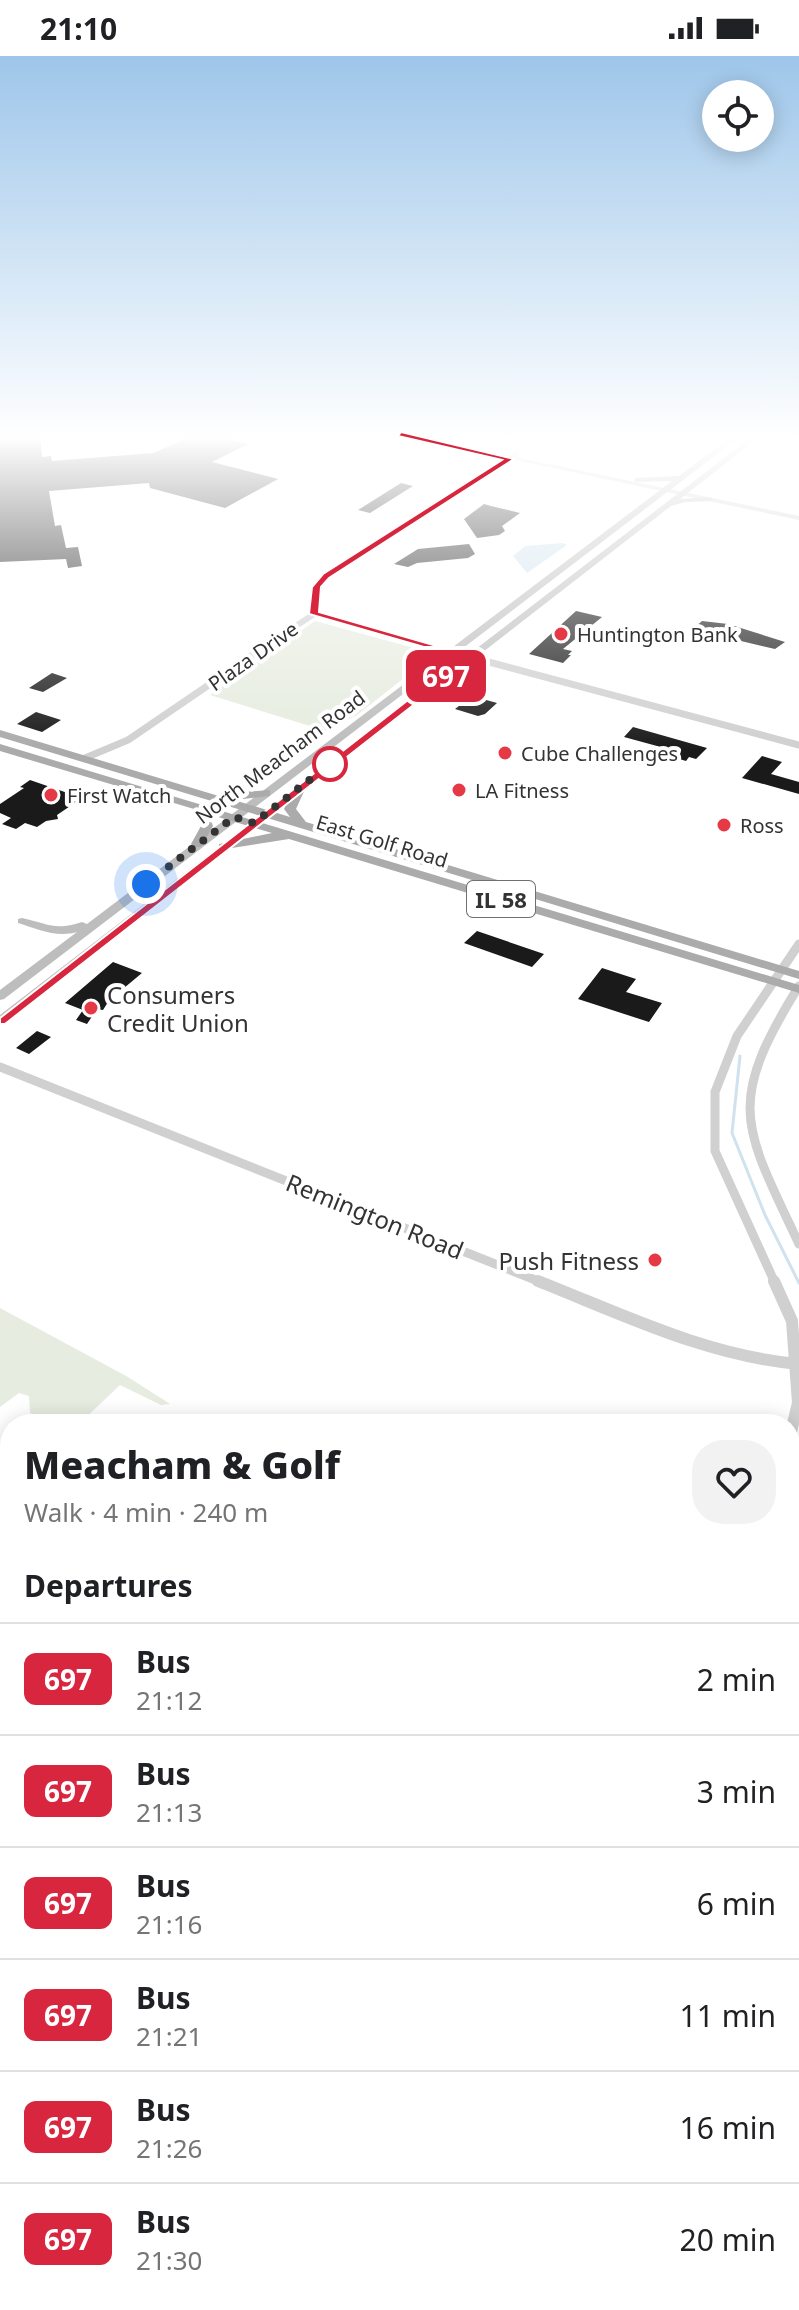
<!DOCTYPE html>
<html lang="en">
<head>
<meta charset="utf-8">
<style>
	body { margin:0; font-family:"Noto Sans",sans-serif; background:#f2f2f2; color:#202124; height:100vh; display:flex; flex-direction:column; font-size:30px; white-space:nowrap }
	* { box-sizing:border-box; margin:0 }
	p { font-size:26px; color:#757577 }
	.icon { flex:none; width:44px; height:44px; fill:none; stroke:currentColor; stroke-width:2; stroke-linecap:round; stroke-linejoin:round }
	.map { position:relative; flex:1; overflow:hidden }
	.side { position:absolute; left:0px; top:1358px; width:800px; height:896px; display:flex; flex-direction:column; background:#fff; border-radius:32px 32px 0 0; box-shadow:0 4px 20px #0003 }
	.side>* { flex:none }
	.badge { padding:0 16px; border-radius:12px; font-size:28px; line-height:52px }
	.fabs { position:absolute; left:702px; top:24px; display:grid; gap:16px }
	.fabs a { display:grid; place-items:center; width:72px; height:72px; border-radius:50%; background:#fff; box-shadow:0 4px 20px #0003; font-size:40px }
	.you { position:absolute; width:40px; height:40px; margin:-20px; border:6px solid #fff; border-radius:50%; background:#1a73e8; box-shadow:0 0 0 12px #1a73e833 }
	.map>.badge { position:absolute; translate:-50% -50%; box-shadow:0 0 0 4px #fff }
	h2 { padding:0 24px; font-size:30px; line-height:72px }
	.round { display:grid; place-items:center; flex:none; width:84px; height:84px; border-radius:32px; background:#f2f2f2 }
	.head { display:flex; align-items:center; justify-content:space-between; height:136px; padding:0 24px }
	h1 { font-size:38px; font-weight:800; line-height:60px }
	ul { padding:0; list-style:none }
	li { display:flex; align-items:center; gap:24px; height:112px; padding:0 24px; border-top:2px solid #e0e0e0 }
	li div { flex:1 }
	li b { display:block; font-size:30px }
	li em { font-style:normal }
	li .badge { min-width:88px; font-weight:700; text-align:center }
	.status { display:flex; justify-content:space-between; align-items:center; height:56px; padding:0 40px; background:#fff; direction:ltr }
	.status svg { height:22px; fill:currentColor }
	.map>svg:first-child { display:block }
</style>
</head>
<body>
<div class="status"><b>21:10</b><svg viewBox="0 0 49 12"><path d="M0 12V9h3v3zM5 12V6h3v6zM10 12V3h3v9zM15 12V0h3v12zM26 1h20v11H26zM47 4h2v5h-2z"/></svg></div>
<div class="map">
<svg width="799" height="2254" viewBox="0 0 799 2254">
	<rect width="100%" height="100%" fill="#fff"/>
	<!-- green -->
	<path fill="#e6ecdf" d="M315,565L432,597L427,604L357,659L326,675L210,639Z
		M0,1252L128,1321L170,1348L161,1349L120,1329L79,1368H49L30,1357L29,1340L19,1337L0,1351Z
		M790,1926L799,1938V2254H0V2139L10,2146V2244H790Z"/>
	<!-- water -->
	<path fill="#cfe2ee" d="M563,487L567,489L527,517L513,500L525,490Z
		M790,1946L799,1956V2254H383L382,2244H790Z"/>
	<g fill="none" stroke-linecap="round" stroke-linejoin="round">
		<!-- stream-far2 -->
		<path stroke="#cfe2ee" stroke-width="3" d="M740,1000L732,1077L765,1159L799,1227"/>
		<!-- stream-far1 -->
		<path stroke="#cfe2ee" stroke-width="4" d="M790,1477L799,1426"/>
		<!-- stream -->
		<path stroke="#cfe2ee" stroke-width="5" d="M0,2216L10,2215
			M177,2244H209
			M315,2244L328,2254
			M143,2254L159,2244"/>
	</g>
	<!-- building -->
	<path fill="#1a1a1a" d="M0,379H40L42,401L51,400L52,405L153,397L195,379H210L248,388L212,406L278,423L225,452L150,432L149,427L49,435L55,470L61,469L66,492L78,491L82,510L68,512L66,503L0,506Z
		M401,427L413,430L370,457L358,454Z
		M484,448L491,450L520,457L502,470L505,475L499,479L477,482L464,463Z
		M469,488L475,498L468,502L417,507L408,511L394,508L418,493Z
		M576,555L602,561L563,593L572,595L568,599H571L563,607L529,598Z
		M702,565L728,568L785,586L775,593L720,580L694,572Z
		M52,617L67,622L43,636L29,632Z
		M472,640L497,647L485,658L478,660L455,653Z
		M36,656L61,664L42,676L17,668Z
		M633,671L707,692L696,703L689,701L686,705L663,698L668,693L624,681Z
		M762,700L782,706L771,718L799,726V738L742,722Z
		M30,724L82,742L57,759L58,763L46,765L37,771L25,767L16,773L2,768L11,762L0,757V748L24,732L20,731Z
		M477,875L544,898L532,911L464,887Z
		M113,906L142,917L118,937L115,935L103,954L97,953L87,968L76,964L83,954L65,947Z
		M602,912L636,923L626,936L662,947L649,966L578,943Z
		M37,975L51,981L29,998L16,992Z"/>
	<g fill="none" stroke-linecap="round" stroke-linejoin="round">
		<!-- minor-far4 -->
		<path stroke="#d0d0d0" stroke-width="6" d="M257,596L314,558L317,531L326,520L516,398"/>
		<!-- minor-far3 -->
		<path stroke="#d0d0d0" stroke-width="7" d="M470,601L799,689
			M85,702L128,684L260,594"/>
		<!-- minor-far2 -->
		<path stroke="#d0d0d0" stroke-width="9" d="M799,930C725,1049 743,1069 799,1188
			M0,1011L543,1227
			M775,1227L715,1095V1036L737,980L799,888"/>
		<!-- minor-far1 -->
		<path stroke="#d0d0d0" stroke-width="12" d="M538,1225C624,1259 707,1300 799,1308
			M774,1225L792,1265L798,1347L790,1380
			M790,1579L799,1542"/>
		<!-- minor -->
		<path stroke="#d0d0d0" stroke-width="15" d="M0,1683L10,1690
			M790,1757L799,1784
			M790,1879L799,1897"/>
		<!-- tertiary -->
		<path fill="#d0d0d0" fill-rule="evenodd" d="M397,379H410L799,460V464Z"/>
		<!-- secondary -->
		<path fill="#bdbdbd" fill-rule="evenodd" d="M734,379H742L4,943L0,944V934L77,876C56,882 38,873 18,867V863L22,862C49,868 55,875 82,866L87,868L672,425L638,426H635V422L679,420Z
			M754,379H762L680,443L709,441L713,443L712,445L685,446L671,450L4,968L0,969V959Z"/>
		<!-- primary -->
		<path fill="#ababab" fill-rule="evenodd" d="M0,674L222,741L228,737L270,734V740L234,744L290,761L284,753L296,728H304L306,731L296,753L306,766L799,915V923L0,681Z
			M0,688L799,929V937L289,783L219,794V788L272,777L208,758L213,770L201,791H193L191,788L201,770L194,753L0,695Z"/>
	</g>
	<!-- sky -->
	<linearGradient id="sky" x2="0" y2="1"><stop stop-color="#9ec6ea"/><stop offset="0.55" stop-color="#fff"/><stop offset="1" stop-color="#fff" stop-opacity="0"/></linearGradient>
	<rect width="799" height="694" fill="url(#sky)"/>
	<!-- line -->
	<path fill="#d7263d" stroke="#fff" stroke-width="2" d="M401,376L514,403L329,522L321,531L319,556L475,601L5,968H0V962L462,602L309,558L312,531L323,518L502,404L398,380Z"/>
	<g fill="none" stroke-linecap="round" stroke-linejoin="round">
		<!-- walk -->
		<path stroke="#333" stroke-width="8" stroke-dasharray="0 14.4" d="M146,828L234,761L254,767L330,708"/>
	</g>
	<!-- markers -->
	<g fill="#e63946" stroke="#fff" stroke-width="3">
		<circle cx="561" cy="578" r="8"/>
		<circle cx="505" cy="697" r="8"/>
		<circle cx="459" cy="734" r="8"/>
		<circle cx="51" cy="739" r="8"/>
		<circle cx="724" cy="769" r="8"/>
		<circle cx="91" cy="952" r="8"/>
		<circle cx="655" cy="1204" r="8"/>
	</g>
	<circle fill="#fff" stroke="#d7263d" stroke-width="4" cx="330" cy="708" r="16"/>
	<g text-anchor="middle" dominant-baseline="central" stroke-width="8" stroke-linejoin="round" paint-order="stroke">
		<!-- far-poi labels -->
		<g font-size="20" fill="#333" stroke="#fff" text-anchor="start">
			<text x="577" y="578">Huntington Bank</text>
			<text x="521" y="697">Cube Challenges</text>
			<text x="475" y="734">LA Fitness</text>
			<text x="67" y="739">First Watch</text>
			<text x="740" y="769">Ross</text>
		</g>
		<!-- far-street labels -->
		<g font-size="20" fill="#333" stroke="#fff">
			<text transform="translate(253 600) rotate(-35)">Plaza Drive</text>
			<text transform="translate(280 701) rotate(-37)">North Meacham Road</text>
			<text transform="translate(382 785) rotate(17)">East Golf Road</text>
		</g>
		<!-- shield labels -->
		<rect fill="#fff" stroke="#707070" stroke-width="2" x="467" y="825" width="68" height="36" rx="6"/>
		<g font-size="22" font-weight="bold" fill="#333">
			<text x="501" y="843">IL 58</text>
		</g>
		<!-- poi labels -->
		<g font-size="24" fill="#333" stroke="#fff" text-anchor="start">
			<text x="107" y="938">Consumers<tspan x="107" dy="28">Credit Union</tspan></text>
			<text x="639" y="1204" text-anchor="end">Push Fitness</text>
		</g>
		<!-- street labels -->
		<g font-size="24" fill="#333" stroke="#fff">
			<text transform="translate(375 1160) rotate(22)">Remington Road</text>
		</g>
	</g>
</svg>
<div class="fabs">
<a><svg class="icon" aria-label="locate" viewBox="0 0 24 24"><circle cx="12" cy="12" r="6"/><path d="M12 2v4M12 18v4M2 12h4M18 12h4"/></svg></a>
</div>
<div class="you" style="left:146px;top:828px"></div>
<b class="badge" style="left:446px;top:620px;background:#d7263d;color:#fff">697</b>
<section class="side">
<div class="head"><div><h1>Meacham &amp; Golf</h1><p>Walk · 4 min · 240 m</p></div><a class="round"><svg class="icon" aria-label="heart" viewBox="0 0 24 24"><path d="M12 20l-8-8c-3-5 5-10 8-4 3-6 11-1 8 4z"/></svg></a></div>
<h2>Departures</h2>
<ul>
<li><span class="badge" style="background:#d7263d;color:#fff">697</span><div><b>Bus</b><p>21:12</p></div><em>2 min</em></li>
<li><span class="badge" style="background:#d7263d;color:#fff">697</span><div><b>Bus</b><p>21:13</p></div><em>3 min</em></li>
<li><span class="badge" style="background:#d7263d;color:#fff">697</span><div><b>Bus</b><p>21:16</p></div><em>6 min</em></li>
<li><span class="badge" style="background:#d7263d;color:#fff">697</span><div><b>Bus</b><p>21:21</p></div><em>11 min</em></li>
<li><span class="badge" style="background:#d7263d;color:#fff">697</span><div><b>Bus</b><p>21:26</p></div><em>16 min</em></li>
<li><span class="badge" style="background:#d7263d;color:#fff">697</span><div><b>Bus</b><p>21:30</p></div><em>20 min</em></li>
</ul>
</section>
</div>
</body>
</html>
